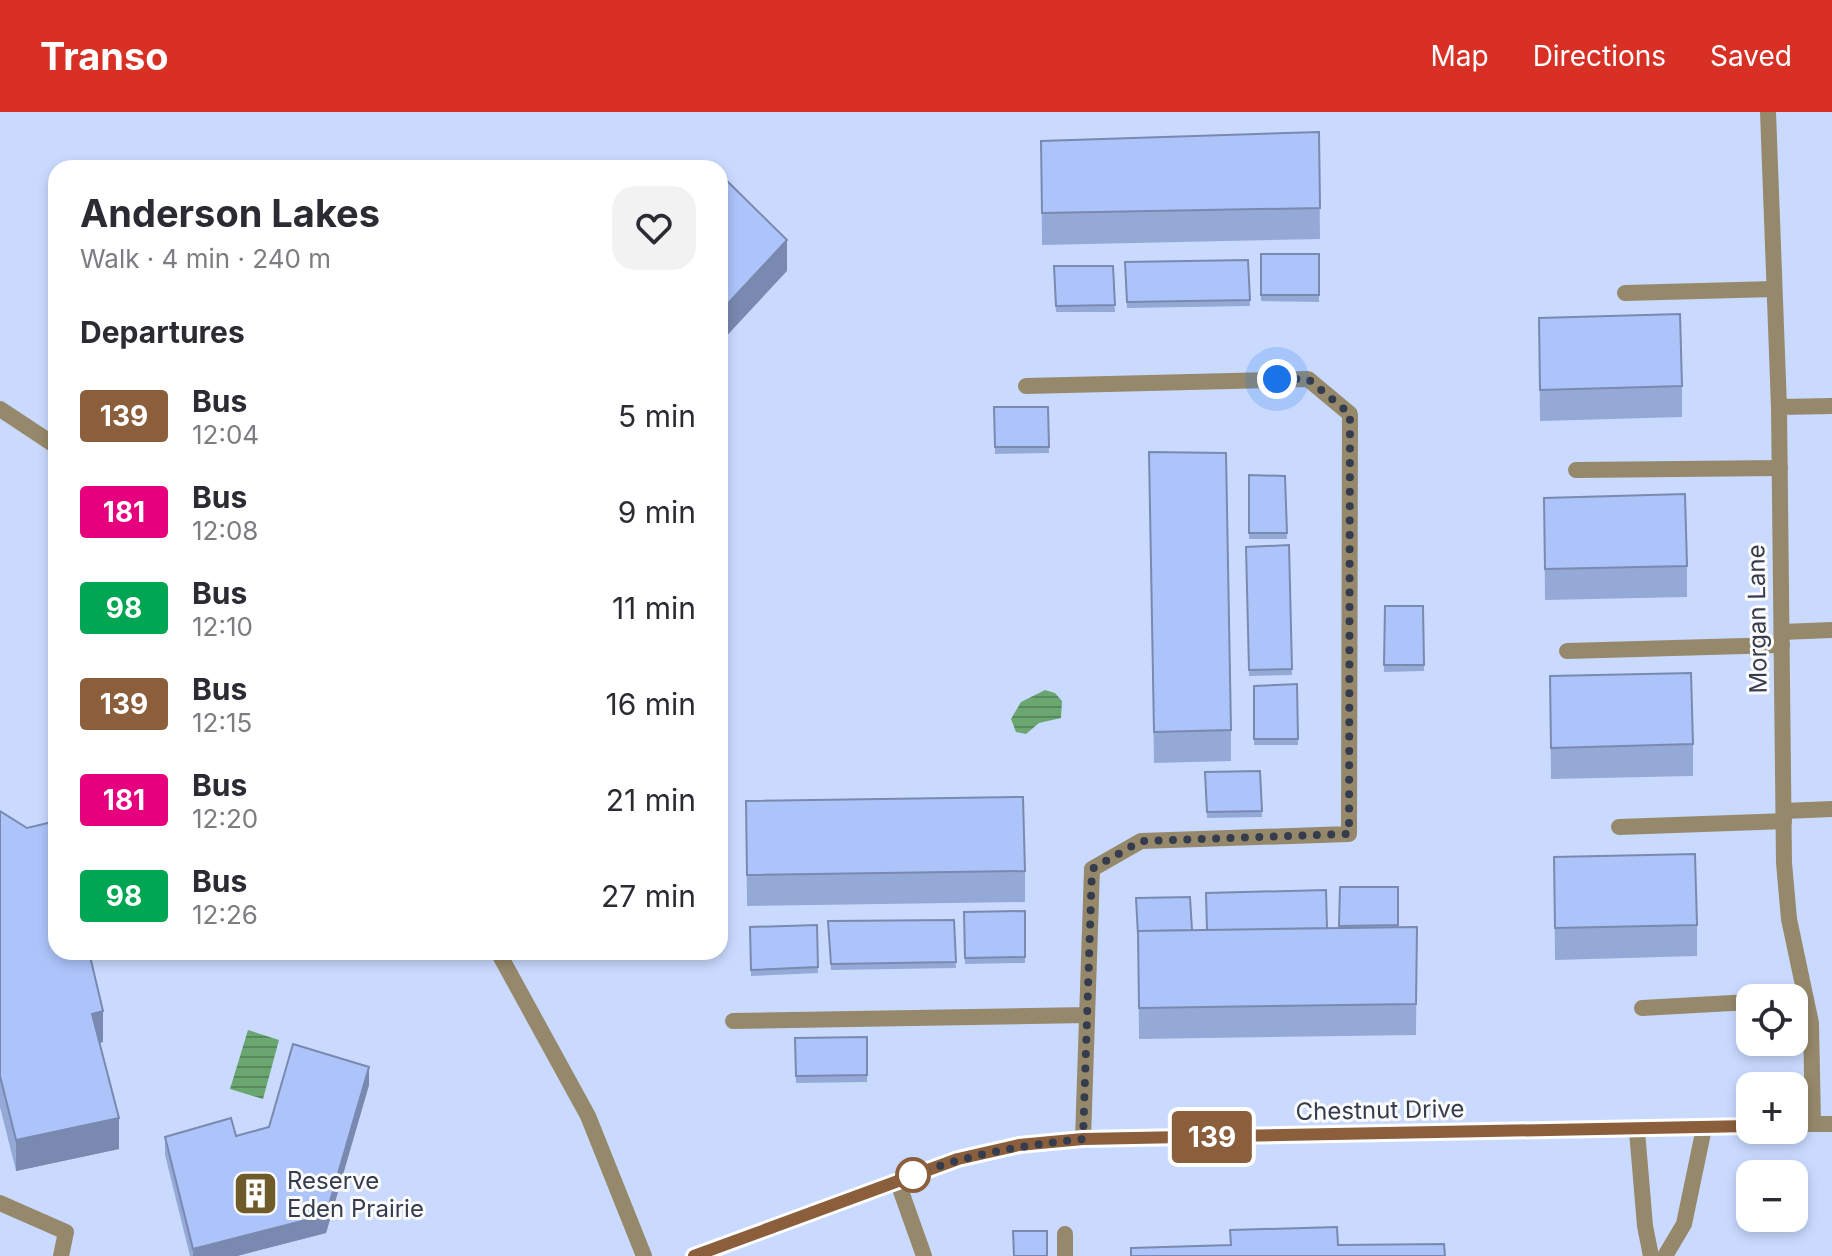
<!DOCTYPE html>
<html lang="en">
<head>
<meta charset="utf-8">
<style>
	body { margin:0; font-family:Inter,sans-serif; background:#f2f2f3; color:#2b2b33; height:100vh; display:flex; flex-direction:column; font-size:30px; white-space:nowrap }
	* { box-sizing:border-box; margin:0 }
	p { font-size:26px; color:#7c7c81 }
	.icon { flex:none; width:44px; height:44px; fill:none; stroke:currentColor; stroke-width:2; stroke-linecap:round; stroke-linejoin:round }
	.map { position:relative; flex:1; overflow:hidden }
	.panel { position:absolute; left:48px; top:48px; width:680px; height:800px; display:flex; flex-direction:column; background:#fff; border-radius:24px; box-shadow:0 4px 12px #0003 }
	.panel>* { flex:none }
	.badge { padding:0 16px; border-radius:6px; font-size:28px; line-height:52px }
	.buttons { position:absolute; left:1736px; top:872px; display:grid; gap:16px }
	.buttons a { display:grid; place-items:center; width:72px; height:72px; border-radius:16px; background:#fff; box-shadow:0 4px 12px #0003; font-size:40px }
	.you { position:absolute; width:40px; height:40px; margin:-20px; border:6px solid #fff; border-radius:50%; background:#1a73e8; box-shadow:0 0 0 12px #1a73e833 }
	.map>.badge { position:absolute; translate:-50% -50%; box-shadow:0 0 0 4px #fff }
	h2 { padding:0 32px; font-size:30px; line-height:72px }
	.round { display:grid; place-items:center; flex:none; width:84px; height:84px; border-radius:24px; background:#f2f2f3 }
	.headline { display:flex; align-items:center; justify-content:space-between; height:136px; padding:0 32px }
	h1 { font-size:38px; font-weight:700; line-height:60px }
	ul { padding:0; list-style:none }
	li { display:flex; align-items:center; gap:24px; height:96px; padding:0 32px }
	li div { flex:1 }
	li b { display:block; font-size:30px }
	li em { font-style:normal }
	li .badge { min-width:88px; font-weight:700; text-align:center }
	header { display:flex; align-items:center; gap:48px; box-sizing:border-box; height:112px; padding:0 40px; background:#d93025; color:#fff }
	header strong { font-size:38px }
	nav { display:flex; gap:44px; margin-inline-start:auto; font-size:28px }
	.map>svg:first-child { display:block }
</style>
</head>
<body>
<header>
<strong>Transo</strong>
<nav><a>Map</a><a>Directions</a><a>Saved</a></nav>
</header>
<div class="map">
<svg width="1832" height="1144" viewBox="0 0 1832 1144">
	<defs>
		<pattern id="water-rules" width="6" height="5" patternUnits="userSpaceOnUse" patternTransform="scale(2)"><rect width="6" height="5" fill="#6aa670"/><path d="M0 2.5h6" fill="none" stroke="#58885e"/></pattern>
	</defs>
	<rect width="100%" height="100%" fill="#cadaff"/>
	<!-- water -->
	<path fill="url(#water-rules)" d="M1045,578L1055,581L1062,589L1061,606L1039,611L1026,622L1016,620L1011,607L1021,590Z
		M248,918L279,928L263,987L230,977Z"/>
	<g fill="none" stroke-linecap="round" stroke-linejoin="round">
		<!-- service -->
		<path stroke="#96896b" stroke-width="16" d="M1625,181L1774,177
			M1026,274L1308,267L1350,302L1349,722L1141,729L1092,757L1083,1027
			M1576,358L1780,356
			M1782,520L1832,518
			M1567,539L1782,533
			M1784,699L1832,697
			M1619,715L1784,709
			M1642,896L1750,890
			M733,909L1087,903
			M1637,1019L1645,1114L1651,1144
			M897,1068L924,1144
			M0,1091L66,1120L61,1144
			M1065,1122V1144
			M1665,1144L1684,1112L1704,1016"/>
		<!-- minor -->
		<path stroke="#96896b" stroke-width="16" d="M1768,0L1779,295L1784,751L1789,807L1811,911L1813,1012
			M1779,295L1832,294
			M1794,1012H1832
			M694,1144L958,1047L1019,1033L1083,1027L1750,1014"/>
		<!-- tertiary -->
		<path stroke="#96896b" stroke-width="16" d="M0,297L56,334
			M498,840L588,1004L644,1144"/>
	</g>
	<!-- wall -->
	<path fill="#95a9d7" d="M1319,20L1320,127L1042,133L1041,29Z
		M1261,142H1319V190L1261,189Z
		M1248,148L1250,194L1127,196L1125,150Z
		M1054,154H1113L1115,200H1056Z
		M1539,206L1682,274V305L1540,309Z
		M994,295H1048L1049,341L995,342Z
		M1149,340L1231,618V649L1154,651Z
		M1249,363L1285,364L1287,427H1249Z
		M1544,386L1687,454V485L1545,488Z
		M1289,433L1292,563L1249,564L1246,435Z
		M1385,494H1423L1424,559L1384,560Z
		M1550,564L1693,632V664L1551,667Z
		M1297,572L1298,633H1254V574Z
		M1260,659L1262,705L1207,706L1205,660Z
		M746,689L1025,759V790L747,794Z
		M0,699L89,842L103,930L99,931L119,1037L16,1059L0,995Z
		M1554,745L1697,813V844L1555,848Z
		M1340,775H1398V815H1417L1416,923L1139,927L1138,830L1339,816Z
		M1025,799V851L965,852L964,800Z
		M954,808L956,856L831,858L828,809Z
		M817,813L818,861L751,864L750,815Z
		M867,925V970L796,971L795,926Z
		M369,973L326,1121L237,1144H190L165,1043V1025L236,1024L269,1015Z"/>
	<!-- shaded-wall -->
	<path fill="#7989af" d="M787,128V159L720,231V200Z
		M103,899V930L92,933V902Z
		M369,955V973L326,1121L237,1144H193V1137Z
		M119,1006V1037L16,1059V1028Z"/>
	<!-- building -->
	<path fill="#adc4fa" stroke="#7989af" stroke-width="2" d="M1319,20L1320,96L1042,101L1041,29Z
		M720,62L787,128L720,200Z
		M1261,142H1319V183H1261Z
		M1248,148L1250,188L1127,190L1125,150Z
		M1054,154H1113L1115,193L1056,194Z
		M1680,202L1682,274L1540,278L1539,206Z
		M994,295H1048L1049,335H995Z
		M1149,340L1226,341L1231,618L1154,620Z
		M1249,363L1285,364L1287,421H1249Z
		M1685,382L1687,454L1545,457L1544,386Z
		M1289,433L1292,557L1249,558L1246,435Z
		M1385,494H1423L1424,553H1384Z
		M1691,561L1693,632L1551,636L1550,564Z
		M1297,572L1298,627H1254V574Z
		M1260,659L1262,699L1207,700L1205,660Z
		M1023,685L1025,759L747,763L746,689Z
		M0,699L27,716L56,709V840H89L103,899L92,902L119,1006L16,1028L0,964Z
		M1695,742L1697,813L1555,816L1554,745Z
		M1340,775H1398V813L1339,814Z
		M1326,778L1327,816L1207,818L1206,781Z
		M1190,785L1192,818L1138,819V823L1136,786Z
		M1025,799V845L965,846L964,800Z
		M954,808L956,850L831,852L828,809Z
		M817,813L818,855L751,858L750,815Z
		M1417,815L1416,892L1139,896L1138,819Z
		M867,925V963L796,964L795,926Z
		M293,932L369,955L326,1103L193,1137L165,1025L231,1006L236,1024L269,1015Z
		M1337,1115L1338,1133L1444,1132L1445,1144H1131V1136L1231,1133L1230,1118Z
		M1013,1119H1047V1144H1014Z"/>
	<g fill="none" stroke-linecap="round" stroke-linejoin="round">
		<defs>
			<path id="line" d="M694,1144L958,1047L1019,1033L1083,1027L1750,1014"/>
		</defs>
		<!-- line casing -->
		<use href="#line" stroke="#fff" stroke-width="18"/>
		<!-- line -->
		<use href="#line" stroke="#8b5e3c" stroke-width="12"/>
		<!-- walk -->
		<path stroke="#343c4e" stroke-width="8" stroke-dasharray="0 14.4" d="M913,1063C969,1042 1024,1033 1083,1027L1092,757L1141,729L1349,722L1350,302L1308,267H1277"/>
	</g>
	<!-- icons -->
	<defs>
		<symbol id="building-square" viewBox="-11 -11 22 22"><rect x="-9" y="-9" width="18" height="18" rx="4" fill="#6f5a29" stroke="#fbfbfb"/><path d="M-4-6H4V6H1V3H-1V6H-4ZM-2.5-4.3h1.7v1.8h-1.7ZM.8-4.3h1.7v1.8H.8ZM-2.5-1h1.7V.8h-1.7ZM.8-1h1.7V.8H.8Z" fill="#fff"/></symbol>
	</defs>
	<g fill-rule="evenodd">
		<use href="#building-square" x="230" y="1056" width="51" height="51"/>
	</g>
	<!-- markers -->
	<circle fill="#fff" stroke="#8b5e3c" stroke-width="4" cx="913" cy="1063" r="16"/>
	<g text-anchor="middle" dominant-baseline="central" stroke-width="6" stroke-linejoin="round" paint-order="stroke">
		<!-- street labels -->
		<g font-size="24" fill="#343c4e" stroke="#fbfbfb">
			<text transform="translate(1757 507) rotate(-91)">Morgan Lane</text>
			<text transform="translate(1380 998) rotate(-1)">Chestnut Drive</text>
		</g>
		<!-- poi labels -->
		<g font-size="24" fill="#343c4e" stroke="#fbfbfb" text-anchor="start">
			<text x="287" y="1068">Reserve<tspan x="287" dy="28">Eden Prairie</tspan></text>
		</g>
	</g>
</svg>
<div class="buttons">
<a><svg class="icon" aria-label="locate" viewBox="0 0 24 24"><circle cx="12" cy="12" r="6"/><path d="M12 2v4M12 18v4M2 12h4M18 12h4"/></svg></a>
<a>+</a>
<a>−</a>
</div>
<div class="you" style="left:1277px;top:267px"></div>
<b class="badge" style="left:1212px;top:1025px;background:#8b5e3c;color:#fff">139</b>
<section class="panel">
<div class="headline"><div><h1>Anderson Lakes</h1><p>Walk · 4 min · 240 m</p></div><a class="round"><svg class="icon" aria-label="heart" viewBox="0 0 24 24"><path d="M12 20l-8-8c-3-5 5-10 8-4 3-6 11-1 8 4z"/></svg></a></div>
<h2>Departures</h2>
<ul>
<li><span class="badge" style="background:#8b5e3c;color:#fff">139</span><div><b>Bus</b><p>12:04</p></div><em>5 min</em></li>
<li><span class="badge" style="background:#e6007e;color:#fff">181</span><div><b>Bus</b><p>12:08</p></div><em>9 min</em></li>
<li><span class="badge" style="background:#00a651;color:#fff">98</span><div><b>Bus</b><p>12:10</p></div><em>11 min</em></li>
<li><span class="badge" style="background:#8b5e3c;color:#fff">139</span><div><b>Bus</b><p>12:15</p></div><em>16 min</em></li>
<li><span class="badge" style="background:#e6007e;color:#fff">181</span><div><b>Bus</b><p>12:20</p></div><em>21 min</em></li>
<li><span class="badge" style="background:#00a651;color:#fff">98</span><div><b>Bus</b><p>12:26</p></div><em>27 min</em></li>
</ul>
</section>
</div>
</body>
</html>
